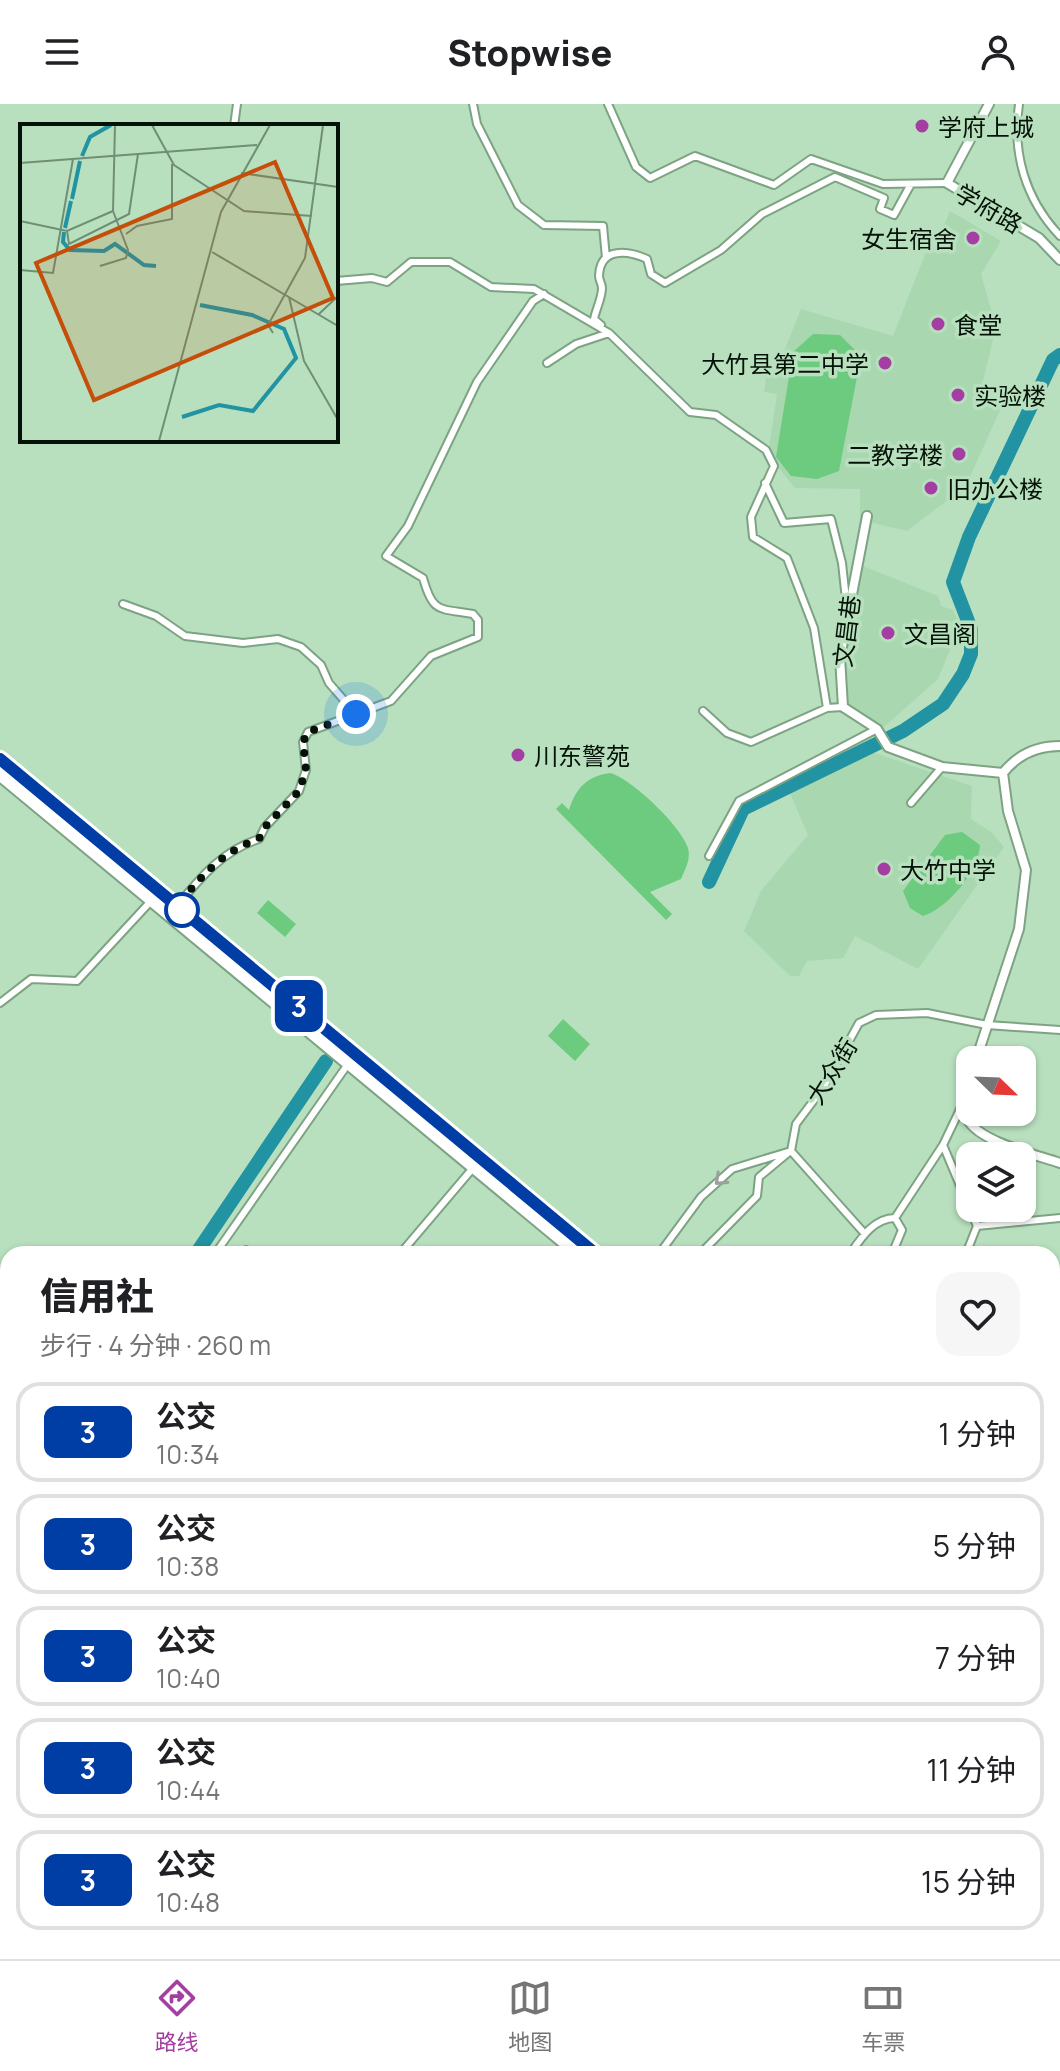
<!DOCTYPE html>
<html lang="zh">
<head>
<meta charset="utf-8">
<style>
	body { margin:0; font-family:Manrope,"Noto Sans SC",sans-serif; background:#f6f6f6; color:#202124; height:100vh; display:flex; flex-direction:column; font-size:30px; white-space:nowrap }
	* { box-sizing:border-box; margin:0 }
	p { font-size:26px; color:#757577 }
	.icon { flex:none; width:44px; height:44px; fill:none; stroke:currentColor; stroke-width:2; stroke-linecap:round; stroke-linejoin:round }
	.map { position:relative; flex:1; overflow:hidden }
	.drawer { position:absolute; left:0px; top:1142px; width:1060px; height:714px; display:flex; flex-direction:column; background:#fff; border-radius:24px 24px 0 0; box-shadow:0 2px 6px #0004 }
	.drawer>* { flex:none }
	.badge { padding:0 16px; border-radius:12px; font-size:28px; line-height:52px }
	.needle { width:52px; rotate:113deg }
	.fabs { position:absolute; left:956px; top:942px; display:grid; gap:16px }
	.fabs a { display:grid; place-items:center; width:80px; height:80px; border-radius:16px; background:#fff; box-shadow:0 2px 6px #0004; font-size:40px }
	.you { position:absolute; width:40px; height:40px; margin:-20px; border:6px solid #fff; border-radius:50%; background:#1a73e8; box-shadow:0 0 0 12px #1a73e833 }
	.map>.badge { position:absolute; translate:-50% -50%; box-shadow:0 0 0 4px #fff }
	.round { display:grid; place-items:center; flex:none; width:84px; height:84px; border-radius:24px; background:#f6f6f6 }
	.overview { display:flex; align-items:center; justify-content:space-between; height:136px; padding:0 40px }
	h1 { font-size:38px; font-weight:800; line-height:60px }
	ul { padding:0; list-style:none }
	li { display:flex; align-items:center; gap:24px; height:100px; margin:0 16px 12px; padding:0 24px; border:4px solid #e0e0e0; border-radius:24px }
	li div { flex:1 }
	li b { display:block; font-size:30px }
	li em { font-style:normal }
	li .badge { min-width:88px; font-weight:700; text-align:center }
	header { display:flex; justify-content:space-between; align-items:center; height:104px; padding:0 40px; background:#fff; font-size:36px; font-weight:800 }
	.menu { display:flex; justify-content:space-around; align-items:center; height:112px; border-top:2px solid #e0e0e0; background:#fff; font-size:22px; color:#757577 }
	.menu a { display:grid; justify-items:center; gap:4px }
	.menu .current { color:#a53ea2 }
	.map>svg:first-child { display:block }
</style>
</head>
<body>
<header><svg class="icon" aria-label="menu" viewBox="0 0 24 24"><path d="M4 6h16M4 12h16M4 18h16"/></svg>Stopwise<svg class="icon" aria-label="person" viewBox="0 0 24 24"><circle cx="12" cy="8" r="4"/><path d="M4 21q1-7 8-7t8 7"/></svg></header>
<div class="map">
<svg width="1060" height="1855" viewBox="0 0 1060 1855">
	<rect width="100%" height="100%" fill="#b8e0be"/>
	<!-- built -->
	<path fill="#a9d7b0" d="M950,107L1001,137L981,170L996,223L981,285L1004,297L966,382L907,427L860,416V385L795,384L768,351L777,290L764,288L767,268L780,270L783,250L801,205L893,232L926,148L937,138Z
		M863,462L938,492L941,502L953,506L960,521L938,575L884,623L847,600L843,549Z
		M872,648L972,682L971,715L991,728L1004,743L918,865L855,832L843,854L807,857L799,872H790L744,827L761,787L808,731L789,687Z"/>
	<!-- green -->
	<path fill="#6ccb7f" d="M813,230L840,231L861,252L839,367L817,375L791,372L776,353L793,248Z
		M610,669C631,674 682,723 688,744C691,756 685,765 681,775L650,788L672,810L666,816L556,705L562,699L569,706C576,684 587,672 610,669Z
		M962,728L980,741C979,767 947,805 923,812L910,804L903,787L945,731Z
		M268,796L296,820L285,833L257,809Z
		M563,915L590,940L575,957L548,932Z"/>
	<g fill="none" stroke-linecap="round" stroke-linejoin="round">
		<!-- river -->
		<path stroke="#2293a2" stroke-width="14" d="M709,778L743,705L903,627L943,600L963,570L971,550V525L953,478L969,433L1053,256L1060,251
			M196,1150L326,957
			M0,1384L8,1376"/>
		<defs>
			<path id="minor" d="M473,0L477,20L518,101L544,121L603,122L606,154
				M608,0L636,63L650,74L695,52L774,81L811,55L883,80L947,79
				M1019,0C1012,49 1025,95 1060,132
				M234,22L237,0
				M336,177L372,174L387,178L411,158H450L491,183L534,185L609,229L690,308L716,311L766,346L774,362L751,413L753,433L787,454L814,524L827,604
				M601,221L594,215C596,205 602,194 602,184C602,180 599,176 599,172C600,142 629,147 647,155L651,170L665,179L721,146L762,110L835,73L884,94L880,105L894,111L911,80
				M547,259L576,240L609,229
				M765,379L784,419L831,415L842,459L847,505
				M123,500L156,512L185,532L243,539L278,535L301,543L321,561L329,579L356,610
				M703,607L727,629L751,638L827,604L843,603
				M911,699L942,663
				M709,752L739,697L877,625
				M177,802C201,773 222,747 259,735L265,723L299,687L306,666L303,638L308,628L391,597L431,552L478,533V516L473,510C439,504 433,510 423,474L386,452L408,422L477,278L533,197L544,190
				M0,899L31,875L77,877L151,797
				M943,1041L977,1122
				M791,1047L796,1020L823,984L859,919L876,911L927,909L987,921L1060,926
				M791,1047L865,1130
				M895,1114L943,1041L964,997
				M977,1122L1060,1114
				M215,1150L348,960
				M244,1150L246,1146
				M400,1150L473,1064
				M659,1150L701,1093L732,1065L791,1047
				M700,1150L757,1092L759,1073L788,1049
				M850,1150C861,1134 874,1114 895,1114
				M892,1150L902,1126L895,1114
				M966,1150L977,1122
				M0,1412L8,1404
				M582,1848V1855
				M735,1848L748,1855
				M302,1855L306,1848"/>
			<path id="tertiary" d="M989,0L947,79L1039,134L1060,156
				M867,412L840,553L843,603L877,625L888,643L942,663L1003,669
				M976,956L1019,825L1026,766L1008,707L1003,669C1018,650 1037,642 1060,642
				M970,978C967,990 962,1005 968,1016C980,1038 1037,1051 1060,1059
				M0,1355L8,1364
				M1052,1357L1060,1352
				M0,1537L8,1538
				M438,1848L449,1855
				M453,1848L465,1855
				M646,1855L650,1848"/>
			<path id="secondary" d="M1052,1625L1060,1615
				M1052,1637L1060,1628
				M0,1669L8,1663
				M919,1855L923,1848
				M928,1855L932,1848"/>
			<path id="trunk" d="M0,655L596,1150
				M0,671L578,1150
				M1052,1559L1060,1570
				M1052,1586L1060,1597"/>
		</defs>
		<!-- minor casing -->
		<use href="#minor" stroke="#7da383" stroke-width="10"/>
		<!-- tertiary casing -->
		<use href="#tertiary" stroke="#7da383" stroke-width="12"/>
		<!-- secondary casing -->
		<use href="#secondary" stroke="#7da383" stroke-width="13"/>
		<!-- trunk casing -->
		<use href="#trunk" stroke="#7da383" stroke-width="15"/>
		<!-- minor -->
		<use href="#minor" stroke="#fff" stroke-width="6"/>
		<!-- tertiary -->
		<use href="#tertiary" stroke="#fff" stroke-width="8"/>
		<!-- secondary -->
		<use href="#secondary" stroke="#fff" stroke-width="9"/>
		<!-- trunk -->
		<use href="#trunk" stroke="#fff" stroke-width="11"/>
	</g>
	<!-- one-way arrows -->
	<defs><path id="oneway-chevron" d="M-2-3.5L2.5 0L-2 3.5" fill="none" stroke-width="1.6" stroke-linecap="round" stroke-linejoin="round" transform="scale(2)"/></defs>
	<use stroke="#9ba09c" href="#oneway-chevron" transform="translate(720 1076) rotate(137)"/>
	<g fill="none" stroke-linecap="round" stroke-linejoin="round">
		<defs>
			<path id="line" d="M0,655L596,1150"/>
		</defs>
		<!-- line casing -->
		<use href="#line" stroke="#fff" stroke-width="18"/>
		<!-- line -->
		<use href="#line" stroke="#003da5" stroke-width="12"/>
		<!-- walk -->
		<path stroke="#051207" stroke-width="8" stroke-dasharray="0 14.4" d="M182,806L177,802C201,773 222,747 259,735L265,723L299,687L306,666L303,638L308,628L356,610"/>
	</g>
	<!-- markers -->
	<g fill="#a53ea2" stroke="#b8e0be" stroke-width="3">
		<circle cx="922" cy="22" r="8"/>
		<circle cx="973" cy="134" r="8"/>
		<circle cx="938" cy="220" r="8"/>
		<circle cx="885" cy="259" r="8"/>
		<circle cx="958" cy="291" r="8"/>
		<circle cx="959" cy="350" r="8"/>
		<circle cx="931" cy="384" r="8"/>
		<circle cx="888" cy="529" r="8"/>
		<circle cx="518" cy="651" r="8"/>
		<circle cx="884" cy="765" r="8"/>
	</g>
	<circle fill="#fff" stroke="#003da5" stroke-width="4" cx="182" cy="806" r="16"/>
	<g text-anchor="middle" dominant-baseline="central" stroke-width="7" stroke-linejoin="round" paint-order="stroke">
		<!-- poi labels -->
		<g font-size="24" fill="#051207" stroke="#b8e0be" text-anchor="start">
			<text x="938" y="22">学府上城</text>
			<text x="957" y="134" text-anchor="end">女生宿舍</text>
			<text x="954" y="220">食堂</text>
			<text x="869" y="259" text-anchor="end">大竹县第二中学</text>
			<text x="974" y="291">实验楼</text>
			<text x="943" y="350" text-anchor="end">二教学楼</text>
			<text x="947" y="384">旧办公楼</text>
			<text x="904" y="529">文昌阁</text>
			<text x="534" y="651">川东警苑</text>
			<text x="900" y="765">大竹中学</text>
		</g>
		<!-- street labels -->
		<g font-size="24" fill="#051207" stroke="#b8e0be">
			<text transform="translate(989 104) rotate(30)">学府路</text>
			<text transform="translate(846 527) rotate(-83)">文昌巷</text>
			<text transform="translate(831 967) rotate(-58)">大众街</text>
		</g>
	</g>
	<!-- overview -->
	<g transform="translate(20 20)">
		<rect width="318" height="318" fill="#b8e0be"/>
		<path fill="none" stroke="#2293a2" stroke-width="4" d="M62,32L70,13L91,1M52,75L60,37M45,104L51,77M44,108L43,118L50,126L84,127L95,120L124,141L136,142M162,293L199,281L233,287L276,234L264,205L232,191L180,181"/>
		<path fill="none" stroke="#708e75" stroke-width="2" d="M132,1L154,41L224,87L292,92M0,39L237,21M221,49L318,63M93,87L95,1M0,97L47,107L93,87M47,107L49,120L109,90L118,30M106,110L117,102L152,95V40M192,128L318,202M80,142L106,134L108,126L93,87M0,146L33,149L53,35M269,173L284,237L318,296M299,190L318,172M253,209L248,201L285,134L303,1M139,317L201,88L250,1"/>
		<path fill="#c64e0b" fill-opacity="0.15" stroke="#c64e0b" stroke-width="4" d="M255,38L313,174L74,276L16,139Z"/>
		<rect width="318" height="318" fill="none" stroke="#051207" stroke-width="4"/>
	</g>
</svg>
<div class="fabs">
<a><svg class="needle" viewBox="-14 -14 28 28"><path d="M0-13l5 13h-10z" fill="#e53935"/><path d="M0 13l5-13h-10z" fill="#757577"/></svg></a>
<a><svg class="icon" aria-label="layers" viewBox="0 0 24 24"><path d="M12 4l9 5-9 5-9-5zM3 14l9 5 9-5"/></svg></a>
</div>
<div class="you" style="left:356px;top:610px"></div>
<b class="badge" style="left:299px;top:902px;background:#003da5;color:#fff">3</b>
<section class="drawer">
<div class="overview"><div><h1>信用社</h1><p>步行 · 4 分钟 · 260 m</p></div><a class="round"><svg class="icon" aria-label="heart" viewBox="0 0 24 24"><path d="M12 20l-8-8c-3-5 5-10 8-4 3-6 11-1 8 4z"/></svg></a></div>
<ul>
<li><span class="badge" style="background:#003da5;color:#fff">3</span><div><b>公交</b><p>10:34</p></div><em>1 分钟</em></li>
<li><span class="badge" style="background:#003da5;color:#fff">3</span><div><b>公交</b><p>10:38</p></div><em>5 分钟</em></li>
<li><span class="badge" style="background:#003da5;color:#fff">3</span><div><b>公交</b><p>10:40</p></div><em>7 分钟</em></li>
<li><span class="badge" style="background:#003da5;color:#fff">3</span><div><b>公交</b><p>10:44</p></div><em>11 分钟</em></li>
<li><span class="badge" style="background:#003da5;color:#fff">3</span><div><b>公交</b><p>10:48</p></div><em>15 分钟</em></li>
</ul>
</section>
</div>
<nav class="menu">
<a class="current"><svg class="icon" aria-label="directions" viewBox="0 0 24 24"><path d="M12 3l9 9-9 9-9-9zM9 14v-3h6M13 9l2 2-2 2"/></svg>路线</a>
<a><svg class="icon" aria-label="map" viewBox="0 0 24 24"><path d="M3 6l6-2 6 2 6-2v14l-6 2-6-2-6 2zM9 4v14M15 6v14"/></svg>地图</a>
<a><svg class="icon" aria-label="tickets" viewBox="0 0 24 24"><path d="M3 7h18v10H3zM15 7v10"/></svg>车票</a>
</nav>
</body>
</html>
